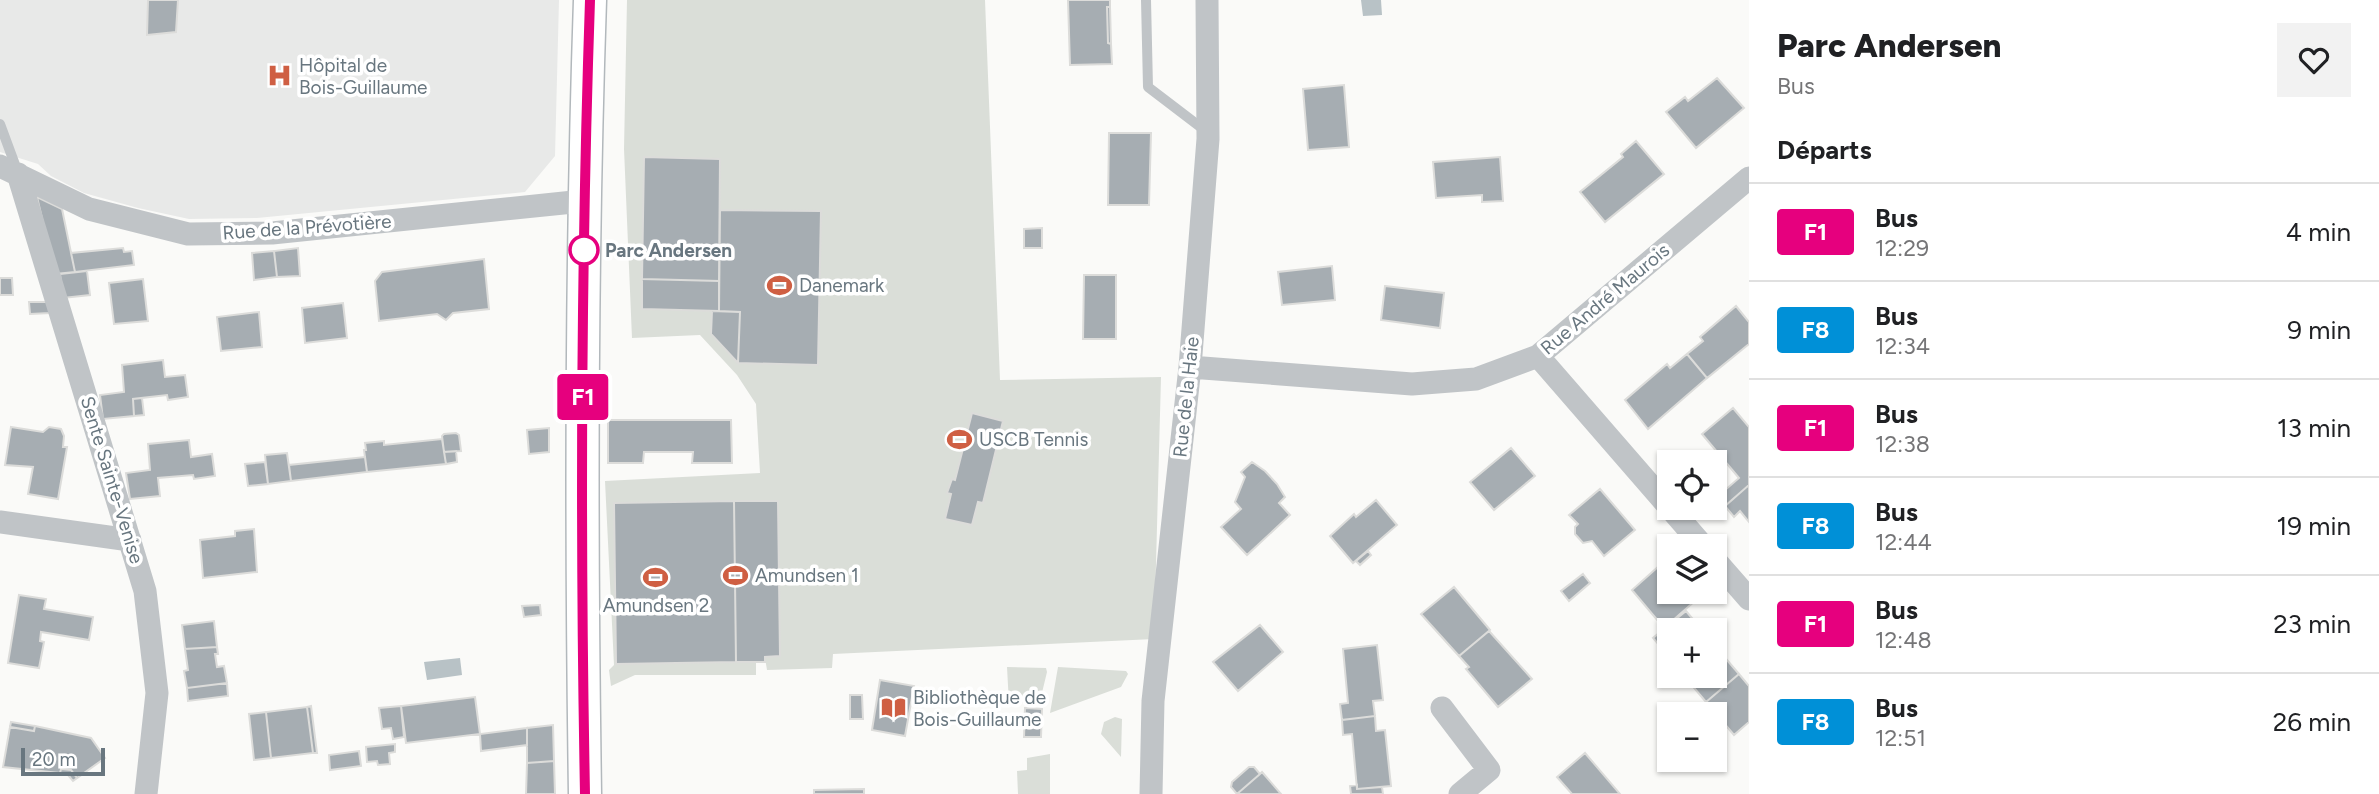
<!DOCTYPE html>
<html lang="fr">
<head>
<meta charset="utf-8">
<style>
	body { margin:0; font-family:Figtree,sans-serif; background:#f2f2f2; color:#202124; height:100vh; display:flex; flex-direction:column; font-size:26px; white-space:nowrap }
	* { box-sizing:border-box; margin:0 }
	p { font-size:23px; color:#757577 }
	.icon { flex:none; width:38px; height:38px; fill:none; stroke:currentColor; stroke-width:2; stroke-linecap:round; stroke-linejoin:round }
	.map { position:relative; flex:1; overflow:hidden }
	.details { display:flex; flex-direction:column; background:#fff; width:630px }
	.details>* { flex:none }
	.badge { padding:0 14px; border-radius:5px; font-size:24px; line-height:46px }
	.fabs { position:absolute; left:1657px; top:450px; display:grid; gap:14px }
	.fabs a { display:grid; place-items:center; width:70px; height:70px; border-radius:0px; background:#fff; box-shadow:0 2px 5px #0004; font-size:35px }
	.scale { position:absolute; left:21px; bottom:18px; width:84px; box-sizing:border-box; padding-left:7px; border:4px solid #68767f; border-top:0; font-size:19px; line-height:24px; white-space:nowrap; color:#68767f; -webkit-text-stroke:5px #fff; paint-order:stroke }
	.map>.badge { position:absolute; translate:-50% -50%; box-shadow:0 0 0 4px #fff }
	h2 { padding:0 28px; font-size:26px; line-height:63px }
	.round { display:grid; place-items:center; flex:none; width:74px; height:74px; border-radius:0px; background:#f2f2f2 }
	.overview { display:flex; align-items:center; justify-content:space-between; height:119px; padding:0 28px }
	h1 { font-size:33px; font-weight:800; line-height:52px }
	ul { padding:0; list-style:none }
	li { display:flex; align-items:center; gap:21px; height:98px; padding:0 28px; border-top:2px solid #e0e0e0 }
	li div { flex:1 }
	li b { display:block; font-size:26px }
	li em { font-style:normal }
	li .badge { min-width:77px; font-weight:700; text-align:center }
	main { display:flex; flex:1; min-height:0 }
	.map>svg:first-child { display:block }
</style>
</head>
<body>
<main>
<div class="map">
<svg width="1749" height="794" viewBox="0 0 1749 794">
	<rect width="100%" height="100%" fill="#fafaf8"/>
	<!-- built -->
	<path fill="#e8e9e8" d="M0,0H559L555,156L525,192L257,218L189,219L138,208L84,193L51,176L38,164L0,152Z"/>
	<!-- green -->
	<path fill="#daded8" d="M627,0H985L1000,380L1161,377L1154,639L833,654L832,668L767,670L765,658L677,663L756,662V675H635L611,686L609,670L614,665L605,481L760,473L756,404L737,375L700,335L632,338L624,149Z
		M1007,667L1046,668L1047,672L1040,701L1009,704Z
		M1058,667L1126,671L1128,674L1121,687L1050,713Z
		M1115,717L1122,719L1121,757L1101,734L1104,722Z
		M1050,754V794H1018L1017,771L1027,770V758Z"/>
	<!-- water -->
	<path fill="#b8c2c6" d="M1361,0H1381L1382,15L1363,16Z
		M460,658L462,675L427,680L424,662Z"/>
	<!-- building -->
	<path fill="#a6adb2" stroke="#dcdcda" stroke-width="2" d="M148,0H178L176,32L147,35Z
		M1068,0H1110V7H1107L1108,43L1111,44L1112,64L1070,65Z
		M1107,7H1110L1111,44L1108,43Z
		M1717,78L1744,108L1696,148L1666,112L1685,97L1688,101Z
		M1344,85L1349,147L1308,150L1303,89Z
		M1109,133H1151L1149,205H1108Z
		M1636,141L1664,174L1605,222L1580,192L1623,157L1621,154Z
		M644,157L720,159L719,281L642,279Z
		M1500,157L1503,201L1482,202V195L1436,198L1433,162Z
		M37,197L62,209L75,272L55,274Z
		M720,210L821,211L818,365L738,363L740,312L719,311Z
		M1042,228V248H1024V229Z
		M123,248L124,252L132,251L134,265L75,272L71,253Z
		M298,248L300,276L277,277L274,251Z
		M274,251L277,277L254,280L252,253Z
		M484,259L489,309L453,313L446,320L437,314L379,321L375,281L382,272Z
		M1332,266L1335,300L1282,305L1278,272Z
		M87,271L90,295L63,298L60,274Z
		M1084,275H1116V339H1083Z
		M0,278H12L13,295H0Z
		M143,279L148,321L114,324L109,283Z
		M642,279L719,281V311L642,309Z
		M1385,286L1444,293L1440,328L1381,320Z
		M29,302H47L50,313L30,314Z
		M343,303L347,338L305,343L302,308Z
		M1736,306L1749,322V344L1707,378L1687,354L1703,341L1700,337Z
		M712,311L740,312L738,363L711,334Z
		M259,312L262,347L221,351L217,317Z
		M1687,354L1707,378L1648,429L1625,400L1667,364L1670,368Z
		M163,360L165,377L185,375L188,397L168,400L167,395L133,399L134,416L103,419L100,395L124,392L122,365Z
		M142,398L144,415L134,416L133,399Z
		M1733,408L1749,427V485L1725,506L1717,497L1739,478L1702,434Z
		M972,413L1003,421L983,503L978,502L972,525L945,519L951,494L947,493L952,479L955,480Z
		M608,420H731L732,463H692L693,452H644L643,463H608Z
		M11,427L43,432L49,427L61,429L64,436L63,447H67L58,499L28,494L33,467L5,465Z
		M549,428V452L529,454L527,430Z
		M456,433L459,435L461,451L444,452L442,436L444,434Z
		M442,439L446,464L367,472L364,450H366L365,443L384,441V445Z
		M189,440L191,457L212,454L215,476L194,479L193,475L158,478L160,496L130,499L126,473L150,470L148,444Z
		M1511,448L1535,476L1494,510L1470,482Z
		M456,451L457,462L446,464L444,452Z
		M287,453L291,481L268,484L265,455Z
		M365,457L367,472L291,481L289,465Z
		M265,462L268,484L248,486L245,464Z
		M1252,462L1265,471L1277,484L1285,497L1279,503L1290,515L1247,555L1221,527L1241,509L1235,502L1245,477L1241,472Z
		M1749,485V522L1740,511L1734,517L1725,506Z
		M1600,489L1635,530L1604,556L1592,541L1583,543L1575,534V527L1578,524L1569,515Z
		M1376,500L1397,525L1353,563L1330,536L1354,514L1356,517Z
		M734,501H778L780,656L765,657V662H736Z
		M734,501L736,662L616,664L614,503Z
		M254,529L257,572L203,578L200,540L235,536V531Z
		M1368,551L1371,555L1360,565L1356,561Z
		M1659,566L1670,579V592L1682,593L1687,592L1695,601L1664,628L1632,590Z
		M1583,574L1590,583L1569,601L1561,591Z
		M1454,587L1490,630L1459,656L1421,614Z
		M19,595L46,599L44,609L93,617L89,640L41,632L40,641L44,642L39,668L8,663Z
		M540,605L541,615L524,617L522,606Z
		M1686,611L1702,630H1670V658L1653,638Z
		M214,621L217,647L185,649L182,625Z
		M1260,625L1283,652L1238,691L1213,662Z
		M1489,631L1532,679L1498,707L1466,669L1469,667L1459,656Z
		M1377,645L1383,700L1373,701L1375,716L1342,720L1340,704L1348,703L1343,649Z
		M1715,646L1739,674L1706,702L1684,676H1715Z
		M217,647L218,654H215L217,667L224,666L227,683L187,688L184,671L188,670L185,649Z
		M1739,674L1749,686V722L1734,735L1706,702Z
		M880,680L914,686L905,736L872,730Z
		M227,683L228,696L188,701L187,688Z
		M850,695H862L863,719H850Z
		M475,697L480,734L406,743L401,706Z
		M311,706L317,753H313L307,707Z
		M401,706L404,737L393,739L391,728L382,729L379,708Z
		M307,707L313,753L271,758L266,712Z
		M1025,708L1042,709L1041,737H1024Z
		M266,712L271,758L254,760L249,714Z
		M1375,716L1376,731L1385,730L1391,786L1357,789L1352,734L1343,735L1342,720Z
		M11,722L35,726L34,731L10,727Z
		M553,725L554,761L527,763V728Z
		M35,726L91,738L105,758L77,778L71,770L61,769L60,773L3,767L10,727L34,731Z
		M527,728V745L481,751L480,734Z
		M395,744V752L389,753L390,764L378,765L377,761L367,762L366,747Z
		M359,751L361,766L330,770L329,755Z
		M1585,753L1620,794H1572L1557,777Z
		M554,761L555,794H526L527,763Z
		M1249,767H1254L1260,774L1237,794L1231,787L1232,782Z
		M61,769L71,770L77,778L73,781L68,775L60,773Z
		M1262,772L1281,794H1237L1260,774Z
		M1357,785V789L1382,787L1383,794H1351L1350,786Z
		M864,789V794H814V790Z"/>
	<g fill="none" stroke-linecap="round" stroke-linejoin="round">
		<defs>
			<path id="secondary" d="M585,794C581,529 581,265 590,0"/>
		</defs>
		<!-- secondary casing -->
		<use href="#secondary" stroke="#b2b8bc" stroke-width="35"/>
		<!-- lane -->
		<path stroke="#c0c4c7" stroke-width="10" d="M1146,0L1148,87L1207,132
			M0,124L17,170"/>
		<!-- street -->
		<path stroke="#c0c4c7" stroke-width="23" d="M0,166L89,209L188,234L272,233L583,201
			M18,174L145,591L157,693L146,794
			M1538,356L1703,546
			M1190,367L1412,384L1476,379L1538,356L1749,178
			M0,522L130,540
			M1715,560L1749,599
			M1442,708L1489,770L1460,794
			M1151,794L1153,701L1190,367L1208,139L1207,0"/>
		<!-- secondary -->
		<use href="#secondary" stroke="#fff" stroke-width="32"/>
	</g>
	<g fill="none" stroke-linecap="round" stroke-linejoin="round">
		<defs>
			<path id="line" d="M585,794C580,529 581,265 590,0"/>
		</defs>
		<!-- line casing -->
		<use href="#line" stroke="#fff" stroke-width="16"/>
		<!-- line -->
		<use href="#line" stroke="#e6007e" stroke-width="10"/>
	</g>
	<!-- icons -->
	<defs>
		<symbol id="hospital-bare" viewBox="-9 -9 18 18"><path d="M-5-5h3v3.5h4V-5h3V5h-3V1.5h-4V5h-3Z" fill="#cf5f43" stroke="#fff" stroke-width="2.5" paint-order="stroke"/></symbol>
		<symbol id="stadium-bare" viewBox="-9 -9 18 18"><path d="M0-5a6.5 5 0 1 0 0 10a6.5 5 0 1 0 0-10ZM-3.5-1.8h7v3.6h-7Z" fill="#cf5f43" stroke="#fff" stroke-width="2.5" paint-order="stroke"/></symbol>
		<symbol id="library-bare" viewBox="-9 -9 18 18"><path d="M-6-4Q-3-5.5-.7-3.5V5Q-3 3-6 4ZM6-4Q3-5.5 .7-3.5V5Q3 3 6 4Z" fill="#cf5f43" stroke="#fff" stroke-width="2.5" paint-order="stroke"/></symbol>
	</defs>
	<g fill-rule="evenodd">
		<use href="#hospital-bare" x="262" y="58" width="35" height="35"/>
		<use href="#stadium-bare" x="762" y="268" width="35" height="35"/>
		<use href="#stadium-bare" x="942" y="422" width="35" height="35"/>
		<use href="#stadium-bare" x="718" y="558" width="35" height="35"/>
		<use href="#stadium-bare" x="638" y="560" width="35" height="35"/>
		<use href="#library-bare" x="876" y="690" width="35" height="35"/>
	</g>
	<!-- markers -->
	<circle fill="#fff" stroke="#e6007e" stroke-width="3.5" cx="584" cy="250" r="14"/>
	<g text-anchor="middle" dominant-baseline="central" stroke-width="7" stroke-linejoin="round" paint-order="stroke">
		<!-- poi labels -->
		<g font-size="19" fill="#68767f" stroke="#fff" text-anchor="start">
			<text x="299" y="65">Hôpital de<tspan x="299" dy="22">Bois-Guillaume</tspan></text>
			<text x="799" y="285">Danemark</text>
			<text x="979" y="439">USCB Tennis</text>
			<text x="755" y="575">Amundsen 1</text>
			<text x="656" y="605" text-anchor="middle">Amundsen 2</text>
			<text x="913" y="697">Bibliothèque de<tspan x="913" dy="22">Bois-Guillaume</tspan></text>
		</g>
		<!-- street labels -->
		<g font-size="19" fill="#68767f" stroke="#fff">
			<text transform="translate(307 227) rotate(-4)">Rue de la Prévotière</text>
			<text transform="translate(1605 299) rotate(-40)">Rue André Maurois</text>
			<text transform="translate(1186 397) rotate(-84)">Rue de la Haie</text>
			<text transform="translate(112 480) rotate(73)">Sente Sainte-Venise</text>
		</g>
		<!-- stop labels -->
		<g font-size="19" font-weight="bold" fill="#68767f" stroke="#fff" text-anchor="start">
			<text x="605" y="250">Parc Andersen</text>
		</g>
	</g>
</svg>
<div class="fabs">
<a><svg class="icon" aria-label="locate" viewBox="0 0 24 24"><circle cx="12" cy="12" r="6"/><path d="M12 2v4M12 18v4M2 12h4M18 12h4"/></svg></a>
<a><svg class="icon" aria-label="layers" viewBox="0 0 24 24"><path d="M12 4l9 5-9 5-9-5zM3 14l9 5 9-5"/></svg></a>
<a>+</a>
<a>−</a>
</div>
<div class="scale">20 m</div>
<b class="badge" style="left:583px;top:397px;background:#e6007e;color:#fff">F1</b>
</div>
<section class="details">
<div class="overview"><div><h1>Parc Andersen</h1><p>Bus</p></div><a class="round"><svg class="icon" aria-label="heart" viewBox="0 0 24 24"><path d="M12 20l-8-8c-3-5 5-10 8-4 3-6 11-1 8 4z"/></svg></a></div>
<h2>Départs</h2>
<ul>
<li><span class="badge" style="background:#e6007e;color:#fff">F1</span><div><b>Bus</b><p>12:29</p></div><em>4 min</em></li>
<li><span class="badge" style="background:#0090d7;color:#fff">F8</span><div><b>Bus</b><p>12:34</p></div><em>9 min</em></li>
<li><span class="badge" style="background:#e6007e;color:#fff">F1</span><div><b>Bus</b><p>12:38</p></div><em>13 min</em></li>
<li><span class="badge" style="background:#0090d7;color:#fff">F8</span><div><b>Bus</b><p>12:44</p></div><em>19 min</em></li>
<li><span class="badge" style="background:#e6007e;color:#fff">F1</span><div><b>Bus</b><p>12:48</p></div><em>23 min</em></li>
<li><span class="badge" style="background:#0090d7;color:#fff">F8</span><div><b>Bus</b><p>12:51</p></div><em>26 min</em></li>
</ul>
</section>
</main>
</body>
</html>
